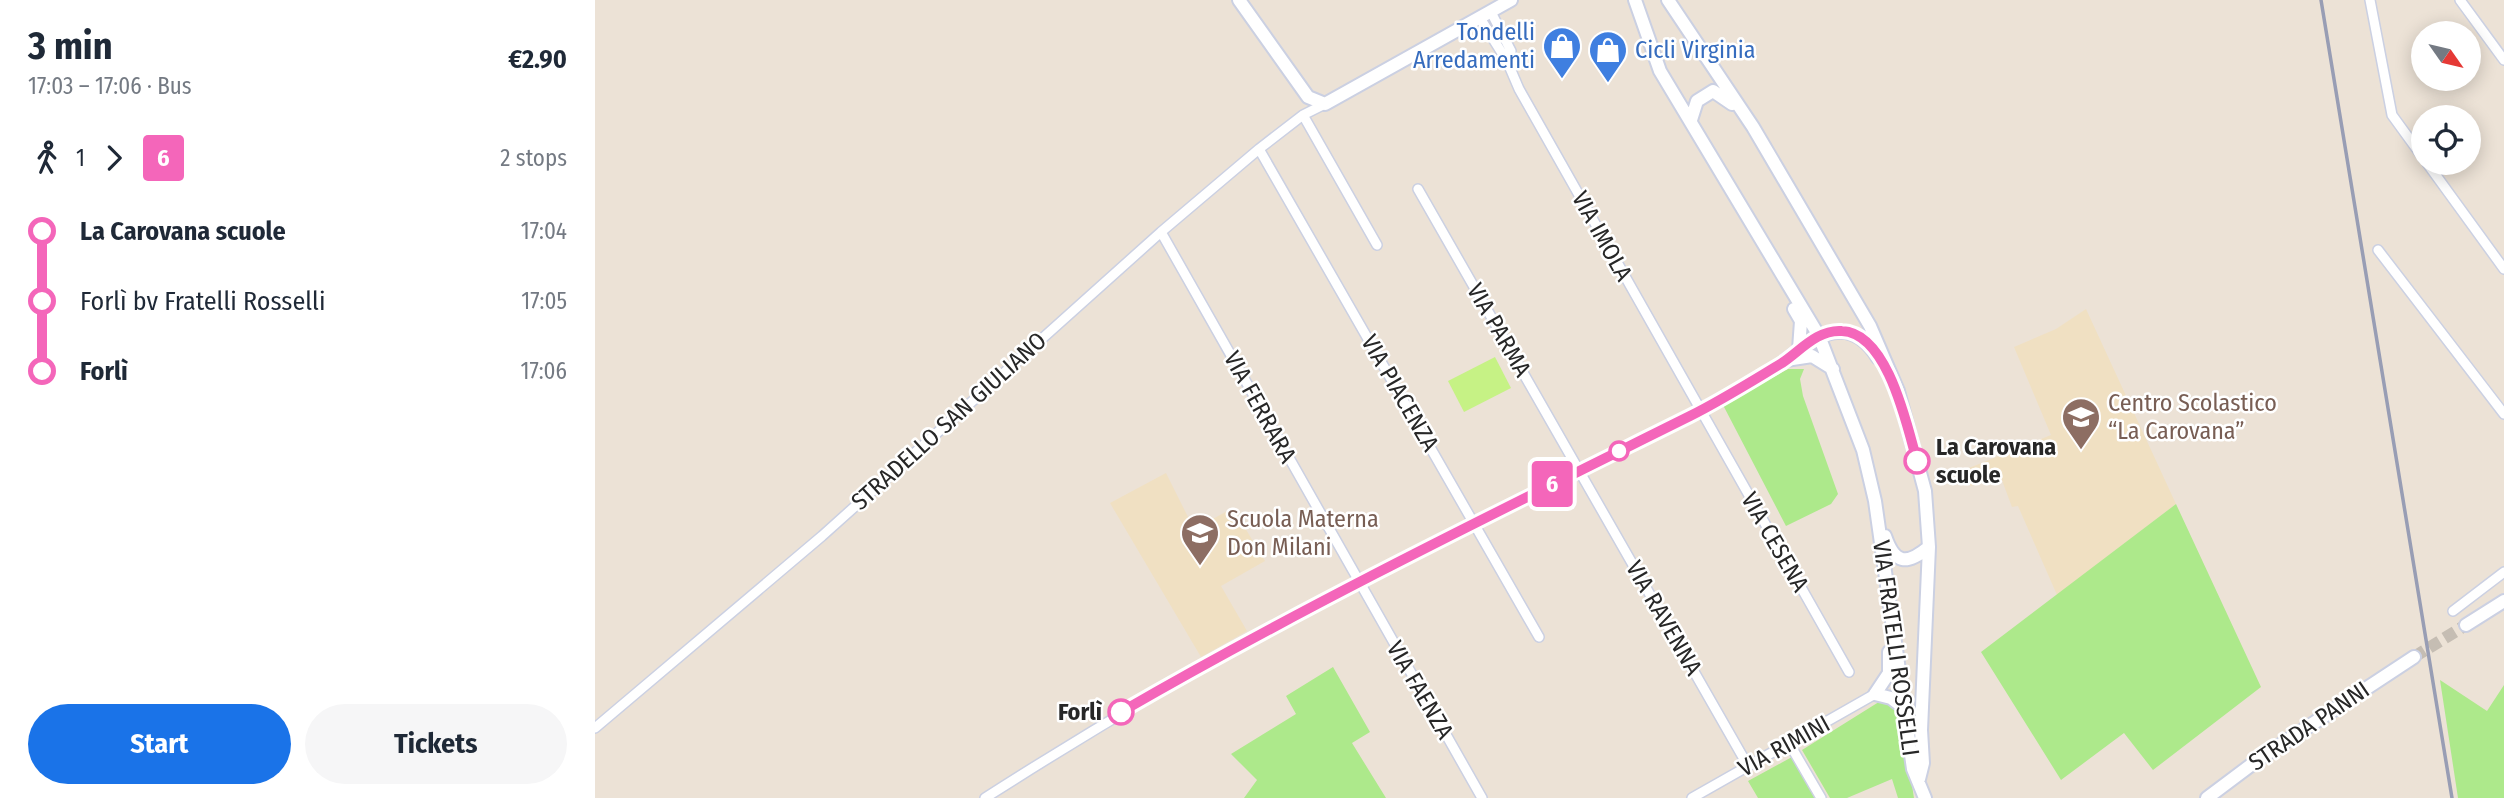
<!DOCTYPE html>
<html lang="en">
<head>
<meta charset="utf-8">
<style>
	body { margin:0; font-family:"Fira Sans Condensed",sans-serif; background:#f6f6f7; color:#1f2937; height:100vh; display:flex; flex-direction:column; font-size:26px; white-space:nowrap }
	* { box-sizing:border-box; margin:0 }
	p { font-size:23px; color:#747a83 }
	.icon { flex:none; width:38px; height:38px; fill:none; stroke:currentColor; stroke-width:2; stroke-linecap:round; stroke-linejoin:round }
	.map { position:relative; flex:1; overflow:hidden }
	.details { display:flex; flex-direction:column; background:#fff; width:595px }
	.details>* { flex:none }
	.badge { padding:0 14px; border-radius:5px; font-size:24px; line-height:46px }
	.needle { width:46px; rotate:124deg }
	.tools { position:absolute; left:1816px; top:21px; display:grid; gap:14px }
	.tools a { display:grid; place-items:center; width:70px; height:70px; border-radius:50%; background:#fff; box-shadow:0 4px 18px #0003; font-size:35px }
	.map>.badge { position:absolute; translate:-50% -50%; box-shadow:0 0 0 4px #fff }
	.legs { display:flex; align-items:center; gap:10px; height:77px; padding:0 28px; font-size:23px }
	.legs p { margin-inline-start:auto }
	.head { display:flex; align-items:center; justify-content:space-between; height:119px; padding:0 28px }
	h1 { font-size:38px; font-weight:700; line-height:52px }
	.action { display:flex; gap:14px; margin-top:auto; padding:14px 28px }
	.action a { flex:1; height:80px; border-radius:42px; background:#1a73e8; color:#fff; font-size:28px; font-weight:700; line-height:80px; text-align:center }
	.action a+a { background:#f6f6f7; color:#1f2937 }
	ul { padding:0 28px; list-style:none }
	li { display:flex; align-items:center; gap:24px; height:70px; font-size:26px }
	li i { display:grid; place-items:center; width:10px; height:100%; margin:0 9px; background:currentColor }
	li i::after { content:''; width:18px; height:18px; margin:-9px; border:5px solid; border-radius:50%; background:#fff }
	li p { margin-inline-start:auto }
	li:first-child i { background:linear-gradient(#0000 50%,currentColor 0) }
	li:last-child i { background:linear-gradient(currentColor 50%,#0000 0) }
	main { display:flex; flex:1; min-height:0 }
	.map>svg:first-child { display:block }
</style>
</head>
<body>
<main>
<section class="details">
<div class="head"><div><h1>3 min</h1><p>17:03 – 17:06 · Bus</p></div><b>€2.90</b></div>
<div class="legs"><svg class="icon" aria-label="walk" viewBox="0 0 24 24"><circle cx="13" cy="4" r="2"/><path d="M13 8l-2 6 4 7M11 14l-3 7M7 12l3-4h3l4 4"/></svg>1<svg class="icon" aria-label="forward" viewBox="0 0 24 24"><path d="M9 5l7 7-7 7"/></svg><b class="badge" style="background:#f466ba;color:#fff">6</b><p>2 stops</p></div>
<ul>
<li><i style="color:#f466ba"></i><b>La Carovana scuole</b><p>17:04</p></li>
<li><i style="color:#f466ba"></i><span>Forlì bv Fratelli Rosselli</span><p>17:05</p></li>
<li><i style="color:#f466ba"></i><b>Forlì</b><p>17:06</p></li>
</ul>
<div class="action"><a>Start</a><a>Tickets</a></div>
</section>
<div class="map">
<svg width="1909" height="798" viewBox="0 0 1909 798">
	<rect width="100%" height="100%" fill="#ece2d6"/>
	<!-- education -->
	<path fill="#f0e0c2" d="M1491,309L1581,504L1462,595L1423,506L1417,507L1405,475L1376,486L1370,474L1376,471L1374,468L1456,435L1419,347L1461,329Z
		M571,473L599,529L638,508L670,561L626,586L652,631L606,657L515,503Z"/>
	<!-- green -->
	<path fill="#ade98b" d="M1193,369H1209L1205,379L1208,396L1243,494L1236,504L1191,526L1128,405Z
		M1581,504L1666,687L1558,770L1529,733L1466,780L1386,652Z
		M738,667L775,732L757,743L791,798H649L662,780L636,754L701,714L691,696Z
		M1845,680L1892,711L1909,685V798H1863Z
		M1287,700L1302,706L1306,714L1319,798H1303L1297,779L1252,798H1235L1207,750Z
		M1197,757L1220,798H1163L1153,781Z"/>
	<!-- pitch -->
	<path fill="#c6f285" d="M900,357L916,388L869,412L853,381Z"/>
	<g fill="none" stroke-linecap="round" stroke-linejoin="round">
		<!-- tertiary-tunnel -->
		<path stroke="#c5bdb3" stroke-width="12" stroke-dasharray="12 6" stroke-linecap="butt" d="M1819,657L1871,625"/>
		<defs>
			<path id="minor" d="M1775,0L1797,115L1829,159
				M1865,0L1909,60
				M896,12L916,51L912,61
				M885,18L912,61L924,89L1254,672
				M708,115L782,245
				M664,149L944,637
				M1832,163L1909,269
				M823,189L1153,766
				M566,232L887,798
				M1783,250L1909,414
				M1858,611L1909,572
				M0,728L227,536L566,232L664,149L708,115L730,104
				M1194,743L1226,798
				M390,798C512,720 637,647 767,580C908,508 1053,442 1190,361
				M1097,798L1280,694"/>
			<path id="tertiary" d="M644,0L713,97L730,104L916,0
				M1040,0L1065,71L1224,336L1268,450L1280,501L1318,769L1330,798
				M1073,0L1158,127L1275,326L1303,391L1330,491L1334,547L1326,730L1328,763L1324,779
				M1096,120L1102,101L1118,91L1137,104
				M1199,309L1206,321L1204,349
				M1191,360L1217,356L1238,369
				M1190,361C1222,334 1256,313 1283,358
				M1290,536C1300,565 1312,565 1334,547
				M1871,625L1909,601
				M1280,694L1294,673V652
				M1280,694L1296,698L1309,708
				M1612,798L1664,759L1819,657"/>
		</defs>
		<!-- minor casing -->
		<use href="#minor" stroke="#cbd0e2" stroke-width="12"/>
		<!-- tertiary casing -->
		<use href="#tertiary" stroke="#cbd0e2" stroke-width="16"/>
		<!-- minor -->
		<use href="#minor" stroke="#fff" stroke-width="9"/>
		<!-- tertiary -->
		<use href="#tertiary" stroke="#fff" stroke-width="12"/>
		<!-- rail -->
		<path stroke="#989db4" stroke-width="3.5" d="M1726,0L1857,798"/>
	</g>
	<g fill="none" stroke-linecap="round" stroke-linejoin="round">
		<defs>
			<path id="line-1" d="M526,712C711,605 904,511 1095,416C1127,400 1157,381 1187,363C1205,351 1223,329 1247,331C1293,333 1312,426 1322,461"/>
		</defs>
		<!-- line-1 casing -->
		<use href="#line-1" stroke="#fff" stroke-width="16"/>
		<!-- line-1 -->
		<use href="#line-1" stroke="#f466ba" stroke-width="10"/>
	</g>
	<!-- icons -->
	<defs>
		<symbol id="shop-pin" viewBox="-11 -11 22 30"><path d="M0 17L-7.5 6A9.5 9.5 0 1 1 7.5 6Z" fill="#3f7fe0" stroke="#fff"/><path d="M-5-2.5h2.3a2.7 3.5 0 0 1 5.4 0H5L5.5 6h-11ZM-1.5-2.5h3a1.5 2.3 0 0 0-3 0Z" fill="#fff"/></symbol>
		<symbol id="school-pin" viewBox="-11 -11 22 30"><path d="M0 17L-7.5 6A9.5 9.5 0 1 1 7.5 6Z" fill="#8d6e63" stroke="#fff"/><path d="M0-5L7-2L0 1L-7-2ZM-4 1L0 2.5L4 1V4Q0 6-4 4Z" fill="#fff"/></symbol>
	</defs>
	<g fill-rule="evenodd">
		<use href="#shop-pin" x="945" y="24" width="44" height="60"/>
		<use href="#shop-pin" x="991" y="28" width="44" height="60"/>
		<use href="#school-pin" x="1464" y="395" width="44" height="60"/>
		<use href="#school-pin" x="583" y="511" width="44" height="60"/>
	</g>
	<!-- markers -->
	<g fill="#fff" stroke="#f466ba" stroke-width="3.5">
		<circle cx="1024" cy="451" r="9"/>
		<circle cx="1322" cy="461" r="12"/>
		<circle cx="526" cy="712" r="12"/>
	</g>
	<g text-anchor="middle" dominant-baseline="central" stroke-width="5" stroke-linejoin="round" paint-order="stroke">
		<!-- shop labels -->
		<g font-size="24" fill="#366cbe" stroke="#fff" text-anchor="end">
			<text x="940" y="32">Tondelli<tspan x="940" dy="28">Arredamenti</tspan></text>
			<text x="1040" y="50" text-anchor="start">Cicli Virginia</text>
		</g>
		<!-- street labels -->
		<g font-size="24" fill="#272727" stroke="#fff">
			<text transform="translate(1007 236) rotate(61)">VIA IMOLA</text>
			<text transform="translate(904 330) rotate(60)">VIA PARMA</text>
			<text transform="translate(805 393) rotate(60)">VIA PIACENZA</text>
			<text transform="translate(665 407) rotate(61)">VIA FERRARA</text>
			<text transform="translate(354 421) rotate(-42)">STRADELLO SAN GIULIANO</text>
			<text transform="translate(1180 542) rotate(60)">VIA CESENA</text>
			<text transform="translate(1069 618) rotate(60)">VIA RAVENNA</text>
			<text transform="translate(1301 648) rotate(82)">VIA FRATELLI ROSSELLI</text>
			<text transform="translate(825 690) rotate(60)">VIA FAENZA</text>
			<text transform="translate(1714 726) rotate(-34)">STRADA PANNI</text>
			<text transform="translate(1189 746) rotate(-29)">VIA RIMINI</text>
		</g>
		<!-- education labels -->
		<g font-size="24" fill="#785e54" stroke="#fff" text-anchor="start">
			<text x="1513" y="403">Centro Scolastico<tspan x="1513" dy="28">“La Carovana”</tspan></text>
			<text x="632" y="519">Scuola Materna<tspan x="632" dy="28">Don Milani</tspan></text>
		</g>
		<!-- stop labels -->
		<g font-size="24" font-weight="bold" fill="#272727" stroke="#fff" text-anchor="start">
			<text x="1341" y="447">La Carovana<tspan x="1341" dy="28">scuole</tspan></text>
			<text x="507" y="712" text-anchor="end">Forlì</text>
		</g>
	</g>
</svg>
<div class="tools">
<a><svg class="needle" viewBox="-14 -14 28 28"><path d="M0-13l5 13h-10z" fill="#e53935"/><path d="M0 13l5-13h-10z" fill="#747a83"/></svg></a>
<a><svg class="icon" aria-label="locate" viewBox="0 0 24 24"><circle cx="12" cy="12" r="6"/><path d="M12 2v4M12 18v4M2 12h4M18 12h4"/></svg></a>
</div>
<b class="badge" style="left:957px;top:484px;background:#f466ba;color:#fff">6</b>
</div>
</main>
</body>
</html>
